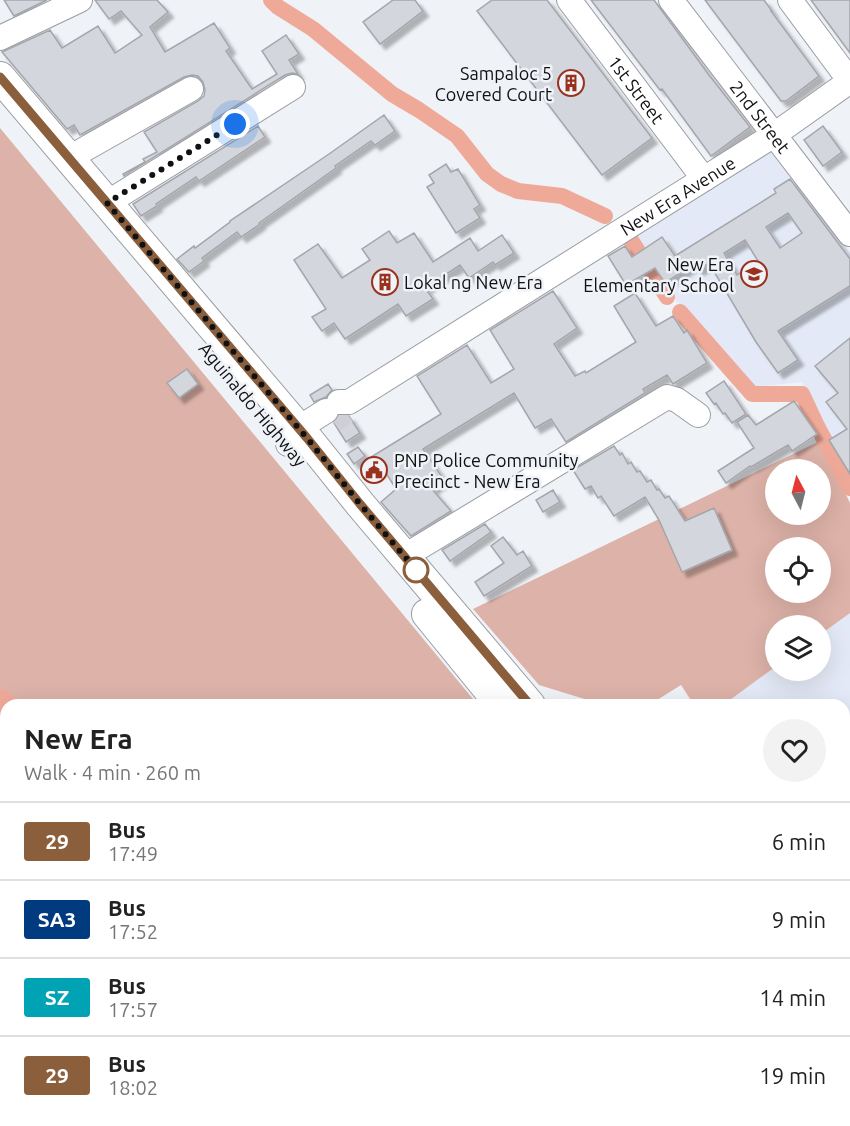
<!DOCTYPE html>
<html lang="en">
<head>
<meta charset="utf-8">
<style>
	body { margin:0; font-family:Ubuntu,sans-serif; background:#f2f2f2; color:#222; height:100vh; display:flex; flex-direction:column; font-size:22px; white-space:nowrap }
	* { box-sizing:border-box; margin:0 }
	p { font-size:20px; color:#767676 }
	.icon { flex:none; width:33px; height:33px; fill:none; stroke:currentColor; stroke-width:2; stroke-linecap:round; stroke-linejoin:round }
	.map { position:relative; flex:1; overflow:hidden }
	.side { position:absolute; left:0px; top:699px; width:850px; height:428px; display:flex; flex-direction:column; background:#fff; border-radius:18px 18px 0 0; box-shadow:0 6px 24px #0002 }
	.side>* { flex:none }
	.badge { padding:0 12px; border-radius:4px; font-size:21px; line-height:39px }
	.needle { width:39px; rotate:353deg }
	.tools { position:absolute; left:765px; top:459px; display:grid; gap:12px }
	.tools a { display:grid; place-items:center; width:66px; height:66px; border-radius:50%; background:#fff; box-shadow:0 6px 24px #0002; font-size:30px }
	.you { position:absolute; width:30px; height:30px; margin:-15px; border:4px solid #fff; border-radius:50%; background:#1a73e8; box-shadow:0 0 0 9px #1a73e833 }
	.map>.badge { position:absolute; translate:-50% -50%; box-shadow:0 0 0 3px #fff }
	.round { display:grid; place-items:center; flex:none; width:63px; height:63px; border-radius:32px; background:#f2f2f2 }
	.headline { display:flex; align-items:center; justify-content:space-between; height:102px; padding:0 24px }
	h1 { font-size:28px; font-weight:600; line-height:45px }
	ul { padding:0; list-style:none }
	li { display:flex; align-items:center; gap:18px; height:78px; padding:0 24px; border-top:2px solid #e0e0e0 }
	li div { flex:1 }
	li b { display:block; font-size:22px }
	li em { font-style:normal }
	li .badge { min-width:66px; font-weight:700; text-align:center }
	.map>svg:first-child { display:block }
</style>
</head>
<body>
<div class="map">
<svg width="850" height="1126" viewBox="0 0 850 1126">
	<defs>
		<filter id="shadow"><feDropShadow dx="5.5" dy="5.5" stdDeviation="1.5" flood-color="#0004"/></filter>
	</defs>
	<rect width="100%" height="100%" fill="#eff2f7"/>
	<!-- built -->
	<path fill="#e3e9f6" d="M772,150L777,153L850,252V474L829,440L802,382L756,387L673,297L635,236Z
		M850,613V1122L844,1110V705H723L775,667L776,670H820L821,634Z"/>
	<!-- green -->
	<path fill="#ddb2a8" fill-rule="evenodd" d="M0,128L478,705H6V992L0,985Z
		M820,441L850,503V613L821,634L820,626H776L775,667L723,705H694L681,685L649,705H604L539,685L473,609ZM776,470H820V514H776ZM776,548H820V592H776Z
		M781,1120L783,1126H107L103,1121Z"/>
	<g fill="none" stroke-linecap="round" stroke-linejoin="round">
		<!-- canal -->
		<path stroke="#efa999" stroke-width="16" d="M271,0L278,7L313,29L392,94L419,110L457,136L487,174L501,184L518,191L562,196L605,216
			M629,237L667,297
			M680,312L752,394H802L816,424L850,488"/>
		<!-- river -->
		<path stroke="#efa999" stroke-width="28" d="M0,703L6,710
			M480,1126V1120"/>
	</g>
	<!-- building -->
	<path fill="#d3d6dc" stroke="#a4a6ac" stroke-width="1.5" fill-rule="evenodd" filter="url(#shadow)" d="M4,0H47L14,16Z
		M95,0H157L168,12L150,27L165,52L214,23L230,48L226,51L252,89L277,74L262,51L286,35L299,54L289,60L298,74L292,73L285,75L124,176L123,174L145,162L143,159L157,152L144,132L198,101L204,96L205,90L203,82L198,76L192,75L184,77L80,135L74,125L67,129L2,52L50,30L62,48L98,26L115,53L142,35L121,11L109,19Z
		M393,0H415L423,11L380,44L363,22Z
		M492,0H547L652,138L602,175L477,11Z
		M591,0H654L709,75L750,127L711,156L662,89L660,90Z
		M705,0H764L772,11H771L819,76L786,101H781Z
		M811,0H850V53L839,38Z
		M384,115L395,131L375,145L371,141L335,166L336,168L259,223L260,224L241,237L237,232L202,258L204,261L189,272L177,259L194,246L195,248L230,222V221L329,154Z
		M258,126L265,137L199,181L196,177L156,204L157,206L141,216L133,204Z
		M823,126L842,152L823,166L804,140Z
		M446,164L451,172L458,169L480,205L474,209L480,218L456,233L427,187L434,183L429,175Z
		M790,179L850,259V286L778,331L798,360L778,373L756,342L709,263L698,270L694,264L665,283L655,268L626,285L608,256L625,246L632,257L662,237L675,256L776,193L774,189ZM788,213L802,233L780,248L766,227ZM745,240L758,261L737,275L724,253Z
		M389,231L397,243L414,233L433,262L470,238L478,251L502,235L514,253L495,265L493,262L469,278L460,265L425,288L433,299L406,316L398,304L345,339L334,323L322,331L312,317L326,309L294,260L318,244L342,278L370,260L362,249Z
		M553,291L577,328L554,344L575,376L585,371L586,373L636,342L614,306L635,293L656,326L673,316L684,333L687,330L707,363L673,384L667,375L643,389L645,393L566,442L551,419L535,428L514,393L423,449L444,480L432,489L451,511L411,536L381,502L396,489L383,468L373,476L363,462L441,414L417,376L467,345L491,383L514,369L490,330Z
		M850,338V474L829,440L847,429L826,402L838,393L815,366Z
		M187,369L198,384L179,398L167,383Z
		M724,381L746,414L732,423L725,413L723,414L716,403L714,404L706,393Z
		M328,384L332,390L326,397L314,402L310,395Z
		M794,401L817,434L792,451L788,445L751,467L750,466L726,483L718,471L754,448L737,422L748,415L756,425Z
		M339,416H349L360,433L346,442L334,423Z
		M614,446L620,455L622,453L628,464L631,462L637,472L640,471L647,482L651,480L657,490L659,489L665,498L669,496L685,521L714,508L732,550L682,572L659,520L645,497L614,516L601,496L598,498L591,486L585,489L573,470Z
		M358,447L365,456L354,464L347,454Z
		M553,490L560,502L543,512L536,500Z
		M485,524L491,532L450,561L442,550Z
		M503,537L517,555L523,551L532,566L484,596L475,582L504,563L491,546Z"/>
	<g fill="none" stroke-linecap="round" stroke-linejoin="round">
		<!-- minor-tunnel -->
		<path stroke="#ced0d5" stroke-width="24" stroke-dasharray="24 12" stroke-linecap="butt" d="M333,421L346,412"/>
		<defs>
			<g id="minor">
				<path id="s1" d="M569,0L704,179"/>
				<path id="s2" d="M671,0L850,234"/>
				<path d="M790,0L850,81"/>
				<path d="M0,38L80,0"/>
				<path d="M69,158L191,89"/>
				<path d="M107,203L293,87"/>
				<path id="s3" d="M339,402H349L774,135L850,81"/>
				<path d="M288,444L299,428L326,411"/>
				<path d="M405,556L667,397L677,400L698,415"/>
			</g>
			<path id="major" d="M0,77L307,438L360,504L530,705
				M427,614L501,705
				M798,1120L801,1126"/>
		</defs>
		<!-- minor casing -->
		<use href="#minor" stroke="#999ca2" stroke-width="26"/>
		<!-- major casing -->
		<use href="#major" stroke="#999ca2" stroke-width="32"/>
		<!-- minor -->
		<use href="#minor" stroke="#fff" stroke-width="24"/>
		<!-- major -->
		<use href="#major" stroke="#fff" stroke-width="30"/>
	</g>
	<g fill="none" stroke-linecap="round" stroke-linejoin="round">
		<defs>
			<path id="line" d="M0,77L307,438L360,504L530,705"/>
		</defs>
		<!-- line casing -->
		<use href="#line" stroke="#fff" stroke-width="14"/>
		<!-- line -->
		<use href="#line" stroke="#8b5e3c" stroke-width="9"/>
		<!-- walk -->
		<path stroke="#101113" stroke-width="6" stroke-dasharray="0 10.8" d="M235,124L107,203L307,438L360,504L416,570"/>
	</g>
	<!-- icons -->
	<defs>
		<symbol id="building-ring" viewBox="-11 -11 22 22"><circle r="9.5" fill="#eff2f7" stroke="#9a311d" stroke-width="1.5"/><path d="M-4-6H4V6H1V3H-1V6H-4ZM-2.5-4.3h1.7v1.8h-1.7ZM.8-4.3h1.7v1.8H.8ZM-2.5-1h1.7V.8h-1.7ZM.8-1h1.7V.8H.8Z" fill="#9a311d"/></symbol>
		<symbol id="school-ring" viewBox="-11 -11 22 22"><circle r="9.5" fill="#eff2f7" stroke="#9a311d" stroke-width="1.5"/><path d="M0-5L7-2L0 1L-7-2ZM-4 1L0 2.5L4 1V4Q0 6-4 4Z" fill="#9a311d"/></symbol>
		<symbol id="civic-ring" viewBox="-11 -11 22 22"><circle r="9.5" fill="#eff2f7" stroke="#9a311d" stroke-width="1.5"/><path d="M-.6-6.5H3V-4.5H.6V-3L4-1V1h2V6H-6V1h2V-1L-.6-3ZM-1.2 2.5V6h2.4V2.5Z" fill="#9a311d"/></symbol>
	</defs>
	<g fill-rule="evenodd">
		<use href="#building-ring" x="556" y="68" width="30" height="30"/>
		<use href="#school-ring" x="739" y="259" width="30" height="30"/>
		<use href="#building-ring" x="370" y="267" width="30" height="30"/>
		<use href="#civic-ring" x="359" y="455" width="30" height="30"/>
	</g>
	<!-- markers -->
	<circle fill="#fff" stroke="#8b5e3c" stroke-width="3" cx="416" cy="570" r="12"/>
	<g text-anchor="middle" dominant-baseline="central" stroke-width="5" stroke-linejoin="round" paint-order="stroke">
		<!-- poi labels -->
		<g font-size="18" fill="#101113" stroke="#eff2f7" text-anchor="end">
			<text x="552" y="73">Sampaloc 5<tspan x="552" dy="21">Covered Court</tspan></text>
			<text x="734" y="264">New Era<tspan x="734" dy="21">Elementary School</tspan></text>
			<text x="404" y="282" text-anchor="start">Lokal ng New Era</text>
			<text x="394" y="460" text-anchor="start">PNP Police Community<tspan x="394" dy="21">Precinct - New Era</tspan></text>
		</g>
		<!-- street labels -->
		<g font-size="18" fill="#101113" stroke="#eff2f7">
			<text stroke="none"><textPath href="#s1" startOffset="112">1st Street</textPath></text>
			<text stroke="none"><textPath href="#s2" startOffset="147">2nd Street</textPath></text>
			<text stroke="none"><textPath href="#s3" startOffset="398">New Era Avenue</textPath></text>
			<text transform="translate(253 404) rotate(50)">Aguinaldo Highway</text>
		</g>
	</g>
</svg>
<div class="tools">
<a><svg class="needle" viewBox="-14 -14 28 28"><path d="M0-13l5 13h-10z" fill="#e53935"/><path d="M0 13l5-13h-10z" fill="#767676"/></svg></a>
<a><svg class="icon" aria-label="locate" viewBox="0 0 24 24"><circle cx="12" cy="12" r="6"/><path d="M12 2v4M12 18v4M2 12h4M18 12h4"/></svg></a>
<a><svg class="icon" aria-label="layers" viewBox="0 0 24 24"><path d="M12 4l9 5-9 5-9-5zM3 14l9 5 9-5"/></svg></a>
</div>
<div class="you" style="left:235px;top:124px"></div>
<section class="side">
<div class="headline"><div><h1>New Era</h1><p>Walk · 4 min · 260 m</p></div><a class="round"><svg class="icon" aria-label="heart" viewBox="0 0 24 24"><path d="M12 20l-8-8c-3-5 5-10 8-4 3-6 11-1 8 4z"/></svg></a></div>
<ul>
<li><span class="badge" style="background:#8b5e3c;color:#fff">29</span><div><b>Bus</b><p>17:49</p></div><em>6 min</em></li>
<li><span class="badge" style="background:#003b80;color:#fff">SA3</span><div><b>Bus</b><p>17:52</p></div><em>9 min</em></li>
<li><span class="badge" style="background:#00a3b4;color:#fff">SZ</span><div><b>Bus</b><p>17:57</p></div><em>14 min</em></li>
<li><span class="badge" style="background:#8b5e3c;color:#fff">29</span><div><b>Bus</b><p>18:02</p></div><em>19 min</em></li>
</ul>
</section>
</div>
</body>
</html>
